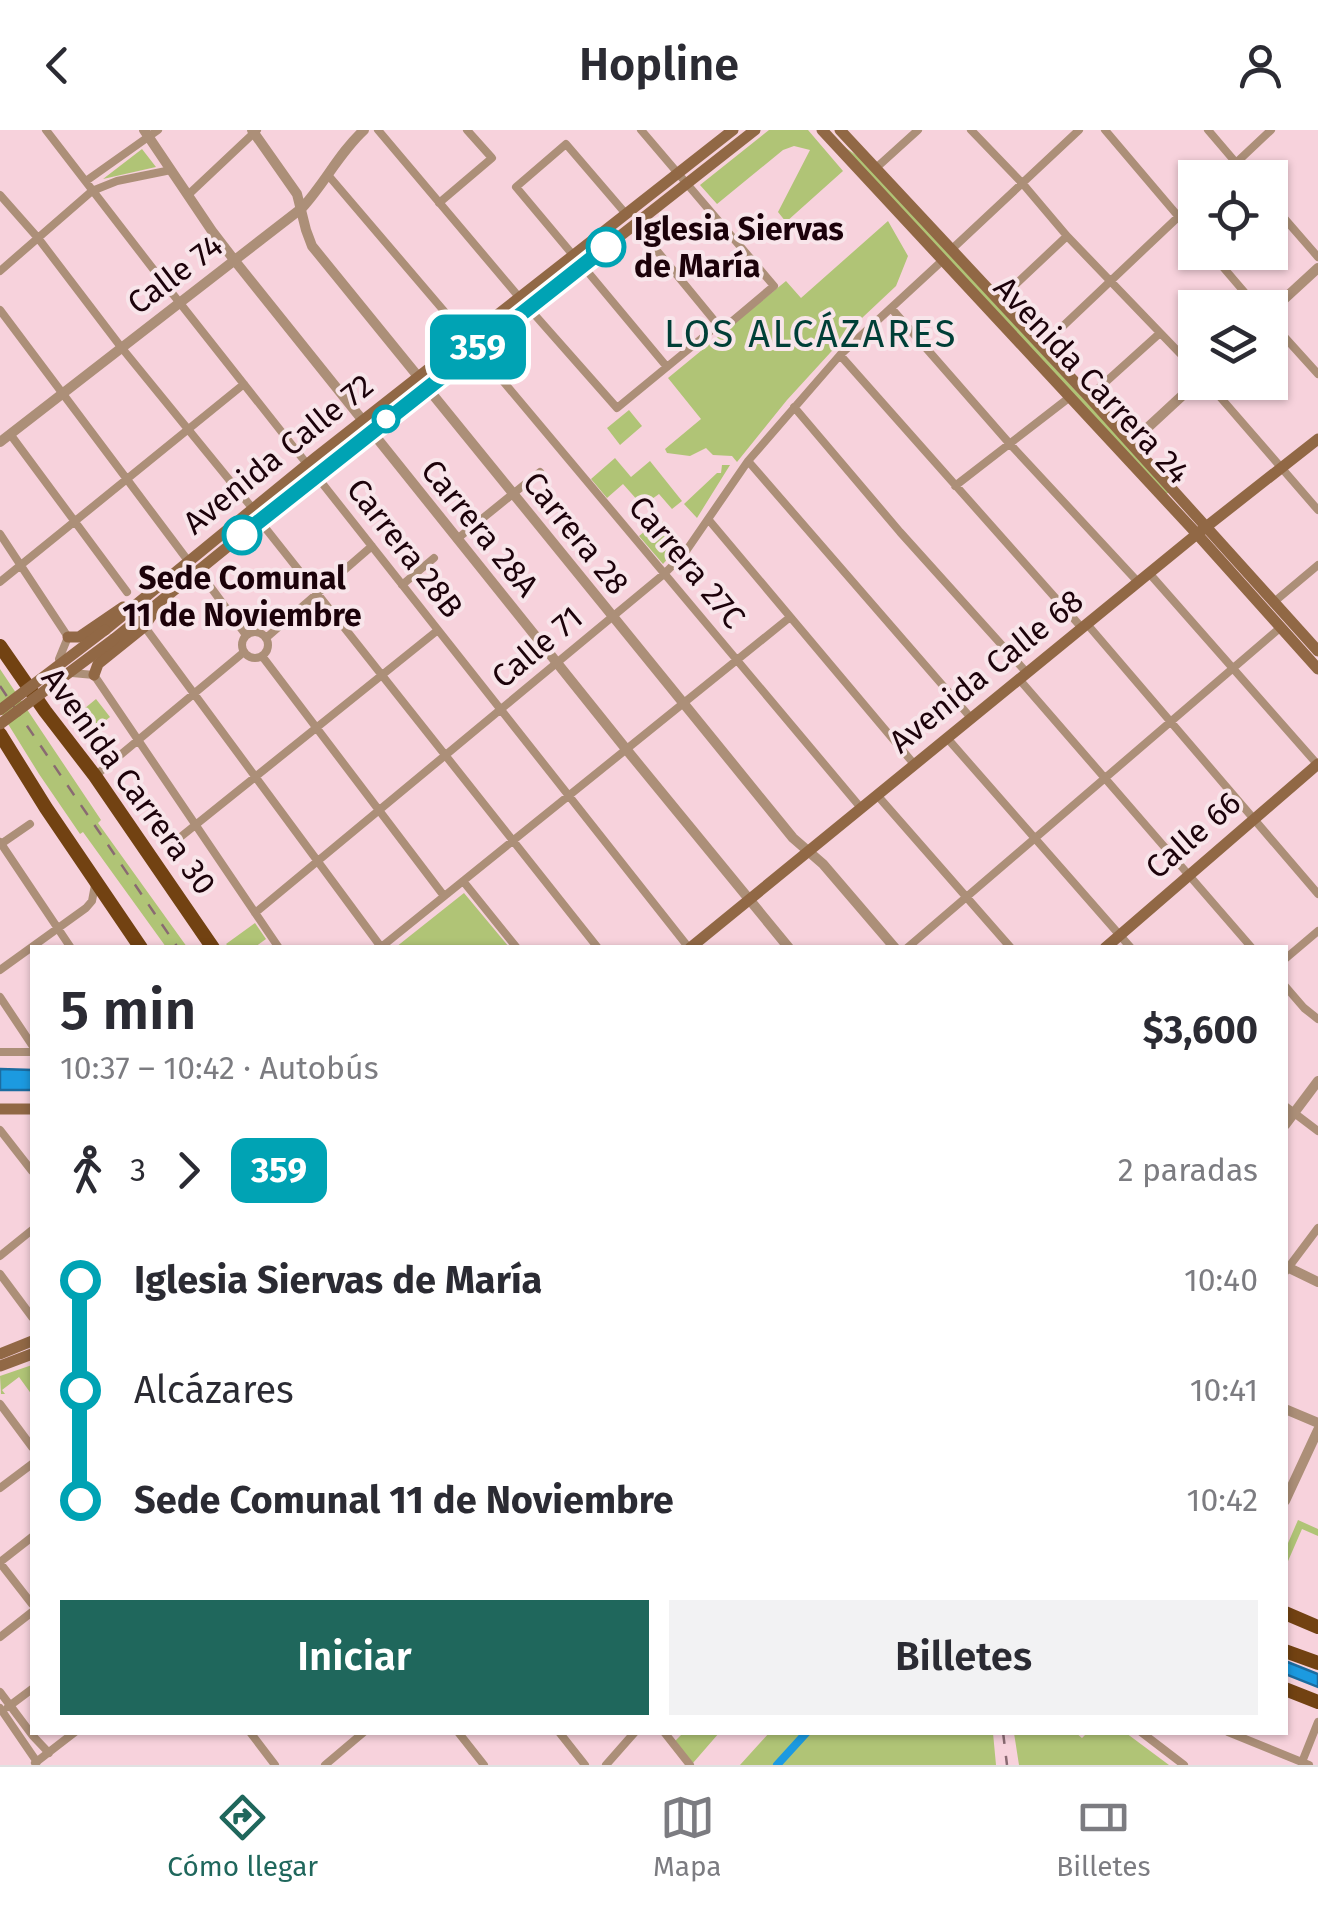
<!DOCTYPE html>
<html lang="es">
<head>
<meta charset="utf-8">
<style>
	body { margin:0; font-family:"Fira Sans",sans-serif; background:#f2f2f3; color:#2b2b33; height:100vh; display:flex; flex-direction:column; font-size:38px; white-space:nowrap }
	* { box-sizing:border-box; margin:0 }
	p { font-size:32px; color:#7c7c81 }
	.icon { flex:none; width:55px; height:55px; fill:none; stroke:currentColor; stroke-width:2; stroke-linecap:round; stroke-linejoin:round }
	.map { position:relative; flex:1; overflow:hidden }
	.details { position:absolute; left:30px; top:815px; width:1258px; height:790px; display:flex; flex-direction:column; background:#fff; border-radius:0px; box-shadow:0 2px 8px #0004 }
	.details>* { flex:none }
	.badge { padding:0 20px; border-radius:15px; font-size:35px; line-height:65px }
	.buttons { position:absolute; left:1178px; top:30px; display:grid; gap:20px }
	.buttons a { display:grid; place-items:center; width:110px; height:110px; border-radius:0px; background:#fff; box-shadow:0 2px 8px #0004; font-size:50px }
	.map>.badge { position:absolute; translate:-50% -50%; box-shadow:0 0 0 5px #fff }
	.legs { display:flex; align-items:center; gap:15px; height:110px; padding:0 30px; font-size:32px }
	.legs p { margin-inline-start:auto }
	.headline { display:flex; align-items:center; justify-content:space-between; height:170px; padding:0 30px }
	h1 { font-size:55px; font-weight:600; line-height:75px }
	.button { display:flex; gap:20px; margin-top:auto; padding:20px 30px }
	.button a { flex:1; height:115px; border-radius:0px; background:#1f675c; color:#fff; font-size:40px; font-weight:600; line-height:115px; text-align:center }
	.button a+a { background:#f2f2f3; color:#2b2b33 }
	ul { padding:0 30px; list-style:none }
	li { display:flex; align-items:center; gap:35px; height:110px; font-size:38px }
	li i { display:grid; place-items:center; width:15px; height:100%; margin:0 12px; background:currentColor }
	li i::after { content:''; width:25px; height:25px; margin:-12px; border:8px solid; border-radius:50%; background:#fff }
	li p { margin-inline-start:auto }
	li:first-child i { background:linear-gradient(#0000 50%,currentColor 0) }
	li:last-child i { background:linear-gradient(currentColor 50%,#0000 0) }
	header { display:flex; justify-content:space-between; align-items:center; height:130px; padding:0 30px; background:#fff; font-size:45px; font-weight:600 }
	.dock { display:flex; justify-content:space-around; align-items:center; height:140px; border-top:2px solid #e1e1e2; background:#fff; font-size:28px; color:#7c7c81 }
	.dock a { display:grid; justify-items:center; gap:5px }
	.dock .current { color:#1f675c }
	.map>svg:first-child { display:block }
</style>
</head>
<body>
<header><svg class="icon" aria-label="back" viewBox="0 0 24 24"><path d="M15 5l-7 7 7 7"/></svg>Hopline<svg class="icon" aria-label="person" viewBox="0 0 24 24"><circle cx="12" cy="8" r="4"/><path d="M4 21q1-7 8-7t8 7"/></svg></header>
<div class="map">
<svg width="1318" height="1635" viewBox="0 0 1318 1635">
	<rect width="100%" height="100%" fill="#f7d2dc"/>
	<!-- green -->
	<path fill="#b0c476" d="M769,0H808L843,41L786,92L778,82L810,20L794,16L783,20L717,74L700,55Z
		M840,14L859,27L1170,362L1166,364Z
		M142,19L156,37L103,49Z
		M888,91L908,126L896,156L862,188L787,270L737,332L732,326L713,325L706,318L690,326L667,323L665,319L701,289L668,248L786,151L801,168Z
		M629,280L642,296L620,315L607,298Z
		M615,328L631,347L650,331L682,371L672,379L659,364L652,369L647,367L639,372L623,354L607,368L591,349Z
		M722,335H730L697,388L684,374L717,343H721Z
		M660,389L681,414L663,434L639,406Z
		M0,539L101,690L98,693L187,817H166L83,702L80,704L39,644L0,581Z
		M96,569L110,587L86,606L73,588Z
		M464,763L509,817H396Z
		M255,793L266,809L255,817H229L226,814Z
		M32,1235V1265L19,1247L2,1260L5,1264H1L0,1246Z
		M1298,1390L1318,1399V1406L1302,1399L1285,1438V1420Z
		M683,1603H719L693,1633L674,1612Z
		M769,1603H993L996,1635H740Z
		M1014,1603H1076L1082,1608L1087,1603H1126L1169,1635H1019Z"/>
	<!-- water -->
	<path fill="#1c9ae0" stroke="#1c6ca0" stroke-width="2.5" d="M0,939L32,940V960H0Z
		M1285,1531L1318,1544V1557L1285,1544Z"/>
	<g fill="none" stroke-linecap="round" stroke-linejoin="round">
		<!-- canal -->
		<path stroke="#1c9ae0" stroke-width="8" d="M777,1635L807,1602"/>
		<!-- minor -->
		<path stroke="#ac8f78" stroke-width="8" d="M46,0L157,144L689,818
			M378,0L519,167L617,278L718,195L730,193L774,156L641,0
			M971,0L1023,54L1067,106L1195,239
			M1105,0L1195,106
			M1208,0L1249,48
			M876,38L918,0
			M328,45L467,208
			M1220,48L1271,0
			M86,51L158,0
			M0,65L38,108L121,217L253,379
			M188,65L257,0
			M1270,72L1318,127
			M439,73L492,28L467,0
			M635,94L718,195
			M952,119L1079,0
			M1210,122L1258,178
			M573,125L516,57L566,14L626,84
			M582,135L667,237
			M0,141L92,61L117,51L171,40
			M999,170L1067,106
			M891,178L1009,313L1138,452
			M0,180L189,432
			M1270,191L1318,244
			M1042,216L1195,71
			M476,219L861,678
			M840,225L1082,498
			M1207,252L1318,380
			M1089,267L1160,203
			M794,277L900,402L1027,543
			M10,304L127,462
			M748,331L971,588
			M955,356L1070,267
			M708,389L914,634
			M259,390L598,818
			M0,404L68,507L59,529L60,537
			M457,409L540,342
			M198,440L246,505
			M1149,443L1318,635
			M0,452L244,254
			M402,455L434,428
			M1274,472L1318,435
			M1087,494L1318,764
			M147,500L381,817
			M242 515a13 13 0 1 1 26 0a13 13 0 1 1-26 0Z
			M266,508L372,416
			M262,526L444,766
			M72,543L94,545L279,818
			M1019,549L1252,818
			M947,608L1131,818
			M95,646L244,522
			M877,665L1011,818
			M0,712L71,818
			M1,714L30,694
			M168,717L438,500
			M463,751L517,818
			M255,783L664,444L684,424L748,331L840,225L943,130
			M380,818L789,488
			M907,818L1281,497
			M1285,829L1318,801
			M0,840L86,778L92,771L95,755
			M1285,856L1304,878L1318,889
			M0,867L32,915
			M0,922H32
			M1285,976L1318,1001
			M0,1000L32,1041
			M0,1126L32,1100
			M1285,1142L1318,1098
			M0,1144L32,1187
			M0,1274L32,1317
			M0,1358L32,1334
			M0,1432L32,1407
			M0,1433L32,1474
			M0,1507L32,1482
			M0,1562L33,1606L49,1623
			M8,1577L32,1559
			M0,1578L37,1632
			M250,1602L275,1635
			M458,1602L484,1635
			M559,1602L585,1635
			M664,1602L690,1635
			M1141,1602L1184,1635
			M1228,1602L1309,1635
			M1302,1632L1318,1592
			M35,1633L75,1602
			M325,1635L364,1602
			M606,1635L635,1602"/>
		<!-- tertiary -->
		<path stroke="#ac8f78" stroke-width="10" d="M144,0L212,101L235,131L626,619L789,818
			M252,0L297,64L306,100L312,116L793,708L823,734L895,818
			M1270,182L1318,138
			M0,312L302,78C325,53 339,23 364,0
			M1131,313L1197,252
			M1285,995L1318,951
			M1285,1136L1318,1152
			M1285,1279L1318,1293
			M1285,1371L1318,1300"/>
		<!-- secondary -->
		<path stroke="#916845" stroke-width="11" d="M822,0L1197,404L1318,539
			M840,0L1089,267L1318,521
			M105,500L315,328L733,0
			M68,507H79L123,477
			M114,509L316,345L755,0
			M94,545L98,534L144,497L154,482
			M690,818L1197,404L1318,309
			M1105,818L1318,634
			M0,979H32
			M0,1224L32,1211
			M0,1236L32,1224"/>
		<!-- trunk -->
		<path stroke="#724212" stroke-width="14" d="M0,516L45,581L95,646L213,818
			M0,604L46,678L141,818
			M1285,1483L1318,1497
			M1285,1521L1318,1533
			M1285,1559L1318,1572"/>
		<!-- rail -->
		<path stroke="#896a72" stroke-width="2.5" stroke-dasharray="12 12" stroke-linecap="butt" d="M0,556L178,818
			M1003,1602L1007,1635"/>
		<!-- secondary-bridge -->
		<path stroke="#916845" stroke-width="11" d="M0,580L105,500
			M0,594L114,509"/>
	</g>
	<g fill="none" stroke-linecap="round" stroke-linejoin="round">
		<defs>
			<path id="line-1" d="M242,405L606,117"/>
		</defs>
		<!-- line-1 casing -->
		<use href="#line-1" stroke="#fff" stroke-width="22"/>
		<!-- line-1 -->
		<use href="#line-1" stroke="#00a3b4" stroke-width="15"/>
	</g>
	<!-- markers -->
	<g fill="#fff" stroke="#00a3b4" stroke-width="5">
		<circle cx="606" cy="117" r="18"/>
		<circle cx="386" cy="289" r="12"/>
		<circle cx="242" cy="405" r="18"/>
	</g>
	<g text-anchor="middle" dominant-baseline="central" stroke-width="8" stroke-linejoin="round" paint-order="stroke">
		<!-- stop labels -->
		<g font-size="32" font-weight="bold" fill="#1c020a" stroke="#f8e5ea" text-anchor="start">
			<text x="634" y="99">Iglesia Siervas<tspan x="634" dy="37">de María</tspan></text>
			<text x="242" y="448" text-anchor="middle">Sede Comunal<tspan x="242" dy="37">11 de Noviembre</tspan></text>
		</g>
		<!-- street labels -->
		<g font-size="32" fill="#1c020a" stroke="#f8e5ea">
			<text transform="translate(175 144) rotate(-37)">Calle 74</text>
			<text transform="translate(1092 250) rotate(47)">Avenida Carrera 24</text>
			<text transform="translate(278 324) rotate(-39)">Avenida Calle 72</text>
			<text transform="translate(480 398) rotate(51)">Carrera 28A</text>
			<text transform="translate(576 403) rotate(51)">Carrera 28</text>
			<text transform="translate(405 418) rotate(52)">Carrera 28B</text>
			<text transform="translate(687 432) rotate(50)">Carrera 27C</text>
			<text transform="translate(537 517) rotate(-40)">Calle 71</text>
			<text transform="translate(986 541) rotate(-39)">Avenida Calle 68</text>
			<text transform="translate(129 651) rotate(54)">Avenida Carrera 30</text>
			<text transform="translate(1193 705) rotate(-41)">Calle 66</text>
		</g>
		<!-- quarter labels -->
		<g font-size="38" letter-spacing="2.5" fill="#003f37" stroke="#f8e5ea">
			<text x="811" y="204">LOS ALCÁZARES</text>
		</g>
	</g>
</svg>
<div class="buttons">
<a><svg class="icon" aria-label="locate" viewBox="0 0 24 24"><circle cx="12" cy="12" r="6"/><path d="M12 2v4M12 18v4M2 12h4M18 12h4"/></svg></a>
<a><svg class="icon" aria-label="layers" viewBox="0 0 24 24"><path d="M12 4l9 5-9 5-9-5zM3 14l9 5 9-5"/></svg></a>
</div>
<b class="badge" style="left:478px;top:217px;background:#00a3b4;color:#fff">359</b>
<section class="details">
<div class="headline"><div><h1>5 min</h1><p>10:37 – 10:42 · Autobús</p></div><b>$3,600</b></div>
<div class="legs"><svg class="icon" aria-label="walk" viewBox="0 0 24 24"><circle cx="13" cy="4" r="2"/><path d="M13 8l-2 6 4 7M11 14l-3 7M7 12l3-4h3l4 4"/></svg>3<svg class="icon" aria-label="forward" viewBox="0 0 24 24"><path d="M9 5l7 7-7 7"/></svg><b class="badge" style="background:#00a3b4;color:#fff">359</b><p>2 paradas</p></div>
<ul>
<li><i style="color:#00a3b4"></i><b>Iglesia Siervas de María</b><p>10:40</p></li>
<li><i style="color:#00a3b4"></i><span>Alcázares</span><p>10:41</p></li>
<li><i style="color:#00a3b4"></i><b>Sede Comunal 11 de Noviembre</b><p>10:42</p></li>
</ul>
<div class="button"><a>Iniciar</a><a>Billetes</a></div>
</section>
</div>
<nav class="dock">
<a class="current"><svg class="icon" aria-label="directions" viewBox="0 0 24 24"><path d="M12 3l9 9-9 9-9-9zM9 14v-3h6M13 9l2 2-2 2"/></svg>Cómo llegar</a>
<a><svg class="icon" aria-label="map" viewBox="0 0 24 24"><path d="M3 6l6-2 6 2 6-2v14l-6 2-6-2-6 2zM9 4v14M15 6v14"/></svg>Mapa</a>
<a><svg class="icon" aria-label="tickets" viewBox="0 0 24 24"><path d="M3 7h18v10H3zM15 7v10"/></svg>Billetes</a>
</nav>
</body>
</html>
